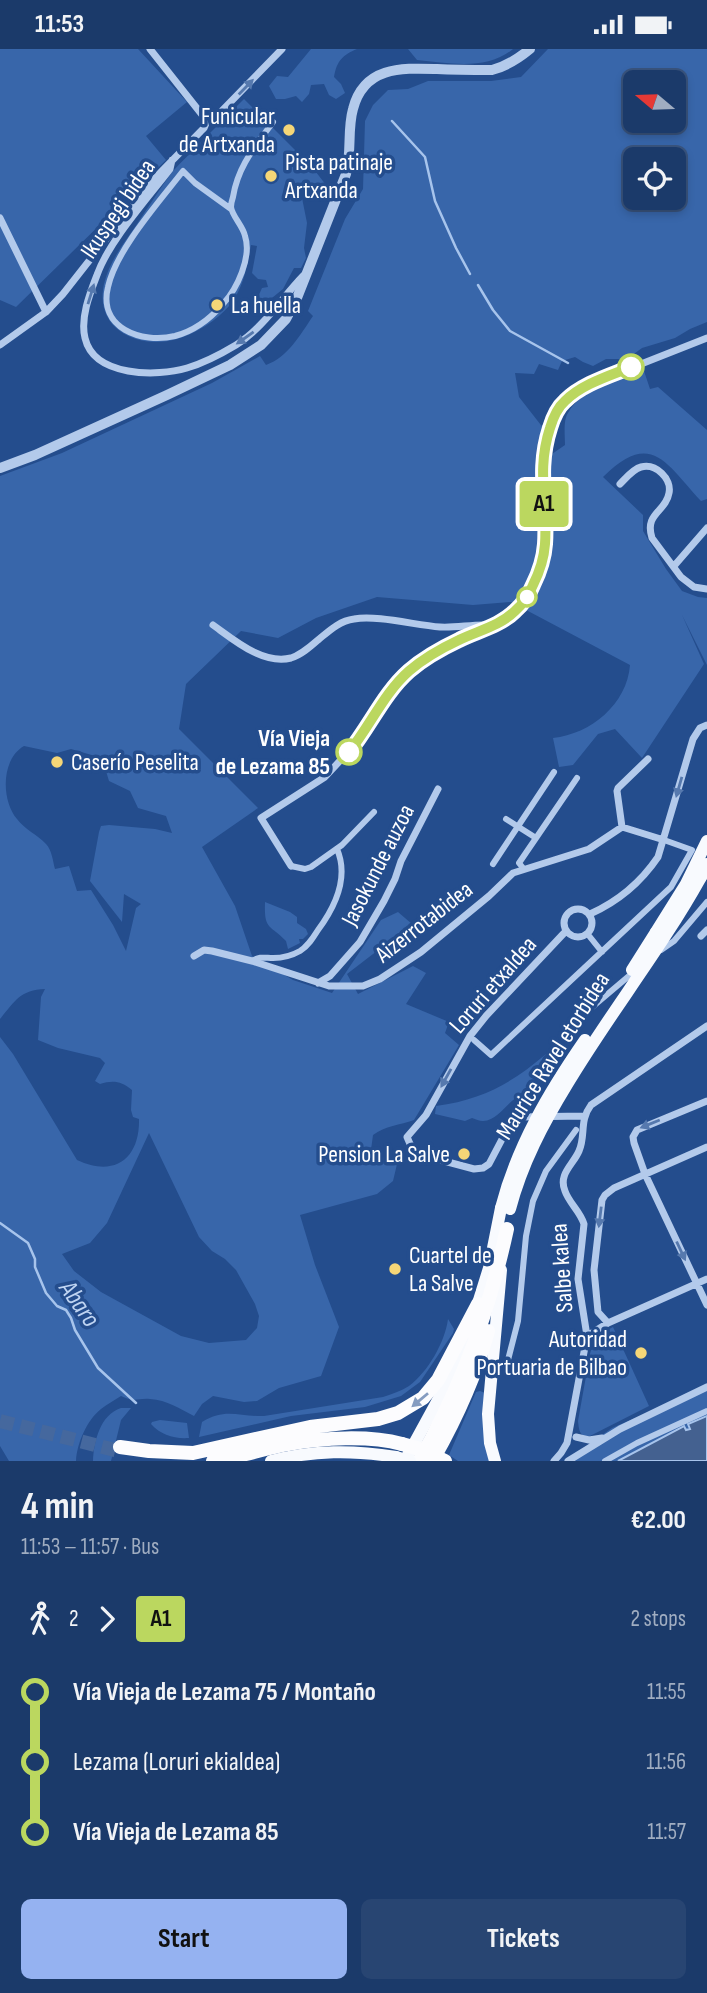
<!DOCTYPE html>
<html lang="en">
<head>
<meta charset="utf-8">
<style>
	body { margin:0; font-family:"Sofia Sans Condensed",sans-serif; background:#284572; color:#f1f3f6; height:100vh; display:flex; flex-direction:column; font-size:26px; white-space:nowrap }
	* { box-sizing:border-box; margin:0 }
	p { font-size:23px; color:#a0adc1 }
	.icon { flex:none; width:38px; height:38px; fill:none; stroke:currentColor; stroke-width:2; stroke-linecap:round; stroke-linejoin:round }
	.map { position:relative; height:1412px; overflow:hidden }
	.panel { display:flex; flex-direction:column; background:#1b3a6a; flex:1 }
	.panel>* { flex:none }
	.badge { padding:0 14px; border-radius:5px; font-size:24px; line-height:46px }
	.needle { width:46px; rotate:289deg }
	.buttons { position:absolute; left:623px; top:21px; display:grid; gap:14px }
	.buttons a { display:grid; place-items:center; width:63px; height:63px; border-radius:10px; background:#1b3a6a; box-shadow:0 4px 10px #0003,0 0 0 2px #39547e; font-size:35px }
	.map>.badge { position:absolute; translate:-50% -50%; box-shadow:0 0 0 4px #fff }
	.legs { display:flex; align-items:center; gap:10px; height:77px; padding:0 21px; font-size:23px }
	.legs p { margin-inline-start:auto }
	.headline { display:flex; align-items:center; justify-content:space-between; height:119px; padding:0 21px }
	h1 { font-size:38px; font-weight:700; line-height:52px }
	.action { display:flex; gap:14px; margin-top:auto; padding:14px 21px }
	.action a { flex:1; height:80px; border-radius:10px; background:#95b2f1; color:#111; font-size:28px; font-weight:700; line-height:80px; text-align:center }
	.action a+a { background:#284572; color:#f1f3f6 }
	ul { padding:0 21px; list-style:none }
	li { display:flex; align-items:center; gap:24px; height:70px; font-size:26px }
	li i { display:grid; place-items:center; width:10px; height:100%; margin:0 9px; background:currentColor }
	li i::after { content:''; width:18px; height:18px; margin:-9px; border:5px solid; border-radius:50%; background:#1b3a6a }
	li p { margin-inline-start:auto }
	li:first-child i { background:linear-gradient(#0000 50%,currentColor 0) }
	li:last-child i { background:linear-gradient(currentColor 50%,#0000 0) }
	.status { display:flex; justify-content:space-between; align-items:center; height:49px; padding:0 35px; background:#1b3a6a; direction:ltr }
	.status svg { height:19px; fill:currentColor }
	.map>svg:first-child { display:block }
</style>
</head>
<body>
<div class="status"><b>11:53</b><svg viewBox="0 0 49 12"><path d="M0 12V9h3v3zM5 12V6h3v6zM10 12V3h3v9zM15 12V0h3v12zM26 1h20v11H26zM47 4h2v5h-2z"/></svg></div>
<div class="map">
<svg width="707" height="1412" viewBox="0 0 707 1412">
	<rect width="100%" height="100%" fill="#244d8d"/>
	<!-- green -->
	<path fill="#3866aa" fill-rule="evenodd" d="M0,0H138L187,53L146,87L166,111L16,258L0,251Z
		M311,0H357C343,6 337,11 334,28L341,35L345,44L336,50L329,46L324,35L311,36L309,45L302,53L296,47L285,50H276L269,37L277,27L288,28Z
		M408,0H513C487,22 449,14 417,11Z
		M548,0H707V273L690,280L675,289L642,299L627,310H606L593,317L583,313L575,308L562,312L558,321L539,315L534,325L515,324L519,348L544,380L538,397L552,405L565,396C565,387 563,371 568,364C583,338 618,331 644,322L650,340L658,338L707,381V450L701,452C666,414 651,380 603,428L643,466V482L666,520L682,542L698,548L707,549V616L682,566L704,615L642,709L615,680L598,685L573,716L559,718L553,689C591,685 627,655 630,616L511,553L473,556L377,548L316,569L278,589L241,582L186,635L179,680L258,759L202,798L235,857L252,907L293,931L332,944L381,871L398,863L412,875L347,925L358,945L413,917L426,924L406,955L449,973L445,984L459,996L414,1071C400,1076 385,1077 373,1086L371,1101L377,1107L398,1111L393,1132L377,1145L300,1166L315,1216L339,1278L321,1327L279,1339L257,1352L244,1353L213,1347L202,1355L194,1367C180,1360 167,1351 150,1350C136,1349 136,1354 121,1347C115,1351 107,1355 101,1360C87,1371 77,1394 76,1412H9L0,1397V988L13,1005L77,1111C115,1129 140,1109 139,1070L133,1068L131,1061L132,1041C121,1032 113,1031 100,1035L95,1032L105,1014L100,1009L58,999L38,991L41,948L45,940C20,941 15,952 0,970V427L62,404L212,334L260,307L266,316C288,308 300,286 313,267L308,262L345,170L363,140L365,72L373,56L388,41L408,40L428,32H491L521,28ZM635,33H674V72H635ZM635,110H674V149H635ZM24,697L57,704L71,700L102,709L109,732L130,742L138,759L166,767L172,784L155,780L109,776L101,777L99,783L90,832L122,873L124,845L141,855L136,859L126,902L113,876L91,841L77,842L69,817L55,820C53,813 52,801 46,795C38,786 24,780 17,770C1,751 1,710 24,697ZM149,1084L199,1188L212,1202L225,1210L236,1221L255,1255L259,1267L257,1279L246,1291L209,1294L181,1287L101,1243L74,1222L62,1205L90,1194L107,1174Z
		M244,50L296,102L302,116L309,114L326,136L322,147L310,146L302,149L307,174L304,199L306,209L301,219H294L283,240L267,253L258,248L262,239L268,238L266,231L258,230L252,224L257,197L251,196C247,217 244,238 230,256C216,272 197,284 177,290C139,301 94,281 104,235C109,213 124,194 137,175C149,157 160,139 173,122C181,113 191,104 199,95C214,80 229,65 244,50Z
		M265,853L290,863L297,868V874L306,880L308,885L303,890H299L300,894L288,900L286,892C269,875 264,881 265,853Z
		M581,973L531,1049C511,1039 503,1072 483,1072C479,1072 476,1070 472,1069L465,1072L435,1065L436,1057C502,1048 534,1017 581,973Z
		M448,1270L454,1280L453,1284L420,1333L401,1347L365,1358L291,1367L199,1388L202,1373C226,1358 239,1368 264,1367L383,1348C392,1345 401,1342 409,1337C428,1323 445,1293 448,1270Z
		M613,1278L649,1357L588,1388C579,1386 579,1381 578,1372L590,1305C593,1291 600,1285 613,1278Z
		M707,1338V1367L688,1375L690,1380L686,1382L683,1377L618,1412H565L612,1379Z
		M480,1342L485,1344L490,1412H458L449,1406L476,1343Z
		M121,1359H131L121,1371L111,1412H93C94,1392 100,1366 121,1359Z
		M160,1371L187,1374L189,1389C174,1390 161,1386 151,1375L152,1373Z"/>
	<!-- water -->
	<path fill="#446190" stroke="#a7c4ec" stroke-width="2" d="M707,1367V1412H618L684,1377L686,1381L690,1380L688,1375Z"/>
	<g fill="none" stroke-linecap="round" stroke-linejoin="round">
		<!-- stream -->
		<path stroke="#a7c4ec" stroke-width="2.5" d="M392,72L425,108L435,152L456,199L470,225
			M478,236L493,261L510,282L568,314
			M0,1174L28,1194L35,1210V1218L46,1244L57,1257L66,1261L71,1269L75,1281L98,1319L136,1354"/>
		<!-- trunk-tunnel -->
		<path stroke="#45689e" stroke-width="14" stroke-dasharray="14 7" stroke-linecap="butt" d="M0,1372L119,1402"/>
		<!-- pedestrian -->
		<path stroke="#b3caeb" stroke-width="6" d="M231,160L195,134L183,122C159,153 116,201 108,238C98,279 141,295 175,287C194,282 210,270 223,255C237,240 252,208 245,187C243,177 232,167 231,158C231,155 232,151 233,148C238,117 255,98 273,73
			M506,770L536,789
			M493,815L554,723
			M291,817L305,820L311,818L342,796L374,763
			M523,819L519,814L577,729
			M590,888L602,903
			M661,901L674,892L707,853
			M252,912C260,907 265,909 273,909C282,909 293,906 300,902C308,897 313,889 318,881C335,858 349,828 337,800
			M584,965L636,921
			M474,991L491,1006L671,838L692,801L664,791
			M508,1311L518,1272L526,1187L533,1152L546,1122L576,1081
			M605,1412L637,1394L707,1362"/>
		<!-- minor -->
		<path stroke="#b3caeb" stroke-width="7" d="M150,0L207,72
			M172,111L170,120C147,150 109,192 97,226C90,244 80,269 85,289C94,328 157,328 187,319C204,314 221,305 236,296C263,279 281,250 303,227
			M0,169L46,263
			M0,296L46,263L63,245L107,189L158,126L204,79L207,72L213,71L282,0
			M620,435C626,429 633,420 641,418C656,414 672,430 669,444C666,463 644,464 652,489L681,528L694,538L707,540
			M674,517L707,479
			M213,576C234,591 263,616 291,609C301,606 310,598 318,591C329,582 339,572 354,570C377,566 415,576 440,578C457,579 472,575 489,576
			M622,778L617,742L618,739L648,710
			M291,817L261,769L325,728L360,690L385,650L407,624L438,602L504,571L517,561L526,549L541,516L545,496L542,412L545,397L554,367L566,350L598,332L707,289
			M564 874a14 14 0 1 1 28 0a14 14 0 1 1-28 0Z
			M590,865C617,853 641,833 658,808L693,690L700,679L707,676
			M566,882L486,967L470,987L426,1066L407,1088L414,1104L474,1120L483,1119L489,1115L511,1073L518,1068L584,1067
			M701,887L707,881
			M194,907L204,901L212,902L252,912L329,937H363L380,930L421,903L489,847L513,824L589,800L622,778L664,791
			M318,934L330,927L360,893L384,852L395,830L401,812L438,740
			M707,1052L637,1081L633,1088L634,1094L645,1125L707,1256
			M608,1274L598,1263L594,1221L602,1151L605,1146L614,1139L707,1098
			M587,1287L608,1274L707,1230
			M576,1388L589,1391L602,1389
			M554,1412L561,1404L567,1394L587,1287L578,1230L584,1175C580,1162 569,1154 565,1142C558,1125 573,1116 579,1102C586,1086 579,1072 591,1056L707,977
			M568,1412L620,1380L707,1338"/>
		<!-- tertiary -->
		<path stroke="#b3caeb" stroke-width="10" d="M0,419L35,406L167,346L230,316L261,296L286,270L297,249L346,125C352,104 347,81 353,60C364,17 402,19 437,20C456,21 474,21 492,21C507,17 518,10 530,0"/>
		<!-- primary -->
		<path stroke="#f8fafe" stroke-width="12" d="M701,828L707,815
			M656,883L686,835L707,792
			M475,1264L489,1219L501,1159
			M408,1406L455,1320L470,1281
			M271,1412C314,1401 353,1401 396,1408
			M495,1412L490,1394L488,1365L501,1221"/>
		<!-- trunk -->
		<path stroke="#fcfcfe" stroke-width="14" d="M120,1398L149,1402L193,1404L310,1378L378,1370L398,1364L423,1349L438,1331L478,1255
			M213,1412C238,1408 263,1400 288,1395C323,1389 368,1386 402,1395
			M419,1412C462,1338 489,1263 507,1180
			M432,1412C456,1370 475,1328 488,1282"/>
		<!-- primary-bridge -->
		<path stroke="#f8fafe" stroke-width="12" d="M632,921L656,883
			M501,1159C517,1097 549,1043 585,991
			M510,1160C522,1114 543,1075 568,1034C610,964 661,900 701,828
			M396,1408L410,1412"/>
		<!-- trunk-bridge -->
		<path stroke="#fcfcfe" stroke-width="14" d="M402,1395L420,1400L445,1412"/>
	</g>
	<!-- one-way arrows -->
	<defs><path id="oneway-solid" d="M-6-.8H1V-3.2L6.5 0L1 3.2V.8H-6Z" transform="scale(1.75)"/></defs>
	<g fill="#5679ae">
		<use href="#oneway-solid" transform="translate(246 38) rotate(-46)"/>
		<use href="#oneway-solid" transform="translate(91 245) rotate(-73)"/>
		<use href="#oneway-solid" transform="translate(245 289) rotate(145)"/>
		<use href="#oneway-solid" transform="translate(679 738) rotate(106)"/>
		<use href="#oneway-solid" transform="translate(446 1029) rotate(119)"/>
		<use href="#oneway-solid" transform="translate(650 1075) rotate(158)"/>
		<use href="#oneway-solid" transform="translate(600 1168) rotate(97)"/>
		<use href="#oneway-solid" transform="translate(681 1202) rotate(65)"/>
	</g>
	<use fill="#859cc0" href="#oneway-solid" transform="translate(420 1351) rotate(140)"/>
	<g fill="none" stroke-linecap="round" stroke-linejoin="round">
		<defs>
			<path id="line-1" d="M349,703C370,677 384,644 409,622C424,609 442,599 459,591C477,582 500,577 515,562C523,555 529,546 533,536C539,524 544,509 545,495C548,454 536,422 550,379C553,369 557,359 565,352C582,335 609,327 631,318"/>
		</defs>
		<!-- line-1 casing -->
		<use href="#line-1" stroke="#fff" stroke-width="16"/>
		<!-- line-1 -->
		<use href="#line-1" stroke="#bbd75f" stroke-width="10"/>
	</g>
	<!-- markers -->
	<g fill="#f5d677" stroke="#244d8d" stroke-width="2.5">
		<circle cx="289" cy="81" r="7"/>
		<circle cx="271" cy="127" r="7"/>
		<circle cx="217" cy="256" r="7"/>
		<circle cx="57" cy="713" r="7"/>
		<circle cx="464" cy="1105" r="7"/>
		<circle cx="395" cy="1220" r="7"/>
		<circle cx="641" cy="1304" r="7"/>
	</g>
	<g fill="#fff" stroke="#bbd75f" stroke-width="3.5">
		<circle cx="631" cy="318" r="12"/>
		<circle cx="527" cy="548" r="9"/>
		<circle cx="349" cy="703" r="12"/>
	</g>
	<g text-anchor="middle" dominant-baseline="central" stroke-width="7" stroke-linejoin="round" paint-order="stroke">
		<!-- poi labels -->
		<g font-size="24" fill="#fff" stroke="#244d8d" text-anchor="start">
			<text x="275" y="67" text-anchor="end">Funicular<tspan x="275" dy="28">de Artxanda</tspan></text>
			<text x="285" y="113">Pista patinaje<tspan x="285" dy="28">Artxanda</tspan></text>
			<text x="231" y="256">La huella</text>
			<text x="71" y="713">Caserío Peselita</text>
			<text x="450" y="1105" text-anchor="end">Pension La Salve</text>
			<text x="409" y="1206">Cuartel de<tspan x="409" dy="28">La Salve</tspan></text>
			<text x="627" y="1290" text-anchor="end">Autoridad<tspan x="627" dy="28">Portuaria de Bilbao</tspan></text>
		</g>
		<!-- street labels -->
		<g font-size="24" fill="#fff" stroke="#244d8d">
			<text transform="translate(118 160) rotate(-56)">Ikuspegi bidea</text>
			<text transform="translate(378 816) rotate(-63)">Jasokunde auzoa</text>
			<text transform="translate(424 873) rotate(-38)">Aizerrotabidea</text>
			<text transform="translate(493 936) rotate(-49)">Loruri etxaldea</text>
			<text transform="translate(553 1007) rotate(-58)">Maurice Ravel etorbidea</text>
			<text transform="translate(562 1219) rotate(-94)">Salbe kalea</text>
		</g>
		<!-- stop labels -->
		<g font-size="24" font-weight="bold" fill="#fff" stroke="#244d8d" text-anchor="end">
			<text x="330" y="689">Vía Vieja<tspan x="330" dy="28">de Lezama 85</tspan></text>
		</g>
		<!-- water labels -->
		<g font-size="26" font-style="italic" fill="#bfd4f2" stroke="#244d8d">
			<text transform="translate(79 1255) rotate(55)">Abaro</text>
		</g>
	</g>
</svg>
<div class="buttons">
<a><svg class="needle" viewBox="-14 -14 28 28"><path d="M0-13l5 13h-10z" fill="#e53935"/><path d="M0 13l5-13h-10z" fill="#a0adc1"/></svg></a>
<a><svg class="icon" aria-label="locate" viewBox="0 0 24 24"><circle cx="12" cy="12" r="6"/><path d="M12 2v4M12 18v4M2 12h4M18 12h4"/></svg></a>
</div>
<b class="badge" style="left:544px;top:455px;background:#bbd75f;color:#111">A1</b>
</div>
<section class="panel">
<div class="headline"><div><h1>4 min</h1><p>11:53 – 11:57 · Bus</p></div><b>€2.00</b></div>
<div class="legs"><svg class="icon" aria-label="walk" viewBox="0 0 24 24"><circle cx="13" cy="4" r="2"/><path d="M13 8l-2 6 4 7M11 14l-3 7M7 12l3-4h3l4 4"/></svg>2<svg class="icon" aria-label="forward" viewBox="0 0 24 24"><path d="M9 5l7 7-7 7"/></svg><b class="badge" style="background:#bbd75f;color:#111">A1</b><p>2 stops</p></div>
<ul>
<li><i style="color:#bbd75f"></i><b>Vía Vieja de Lezama 75 / Montaño</b><p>11:55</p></li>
<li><i style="color:#bbd75f"></i><span>Lezama (Loruri ekialdea)</span><p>11:56</p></li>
<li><i style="color:#bbd75f"></i><b>Vía Vieja de Lezama 85</b><p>11:57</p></li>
</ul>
<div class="action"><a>Start</a><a>Tickets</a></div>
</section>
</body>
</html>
